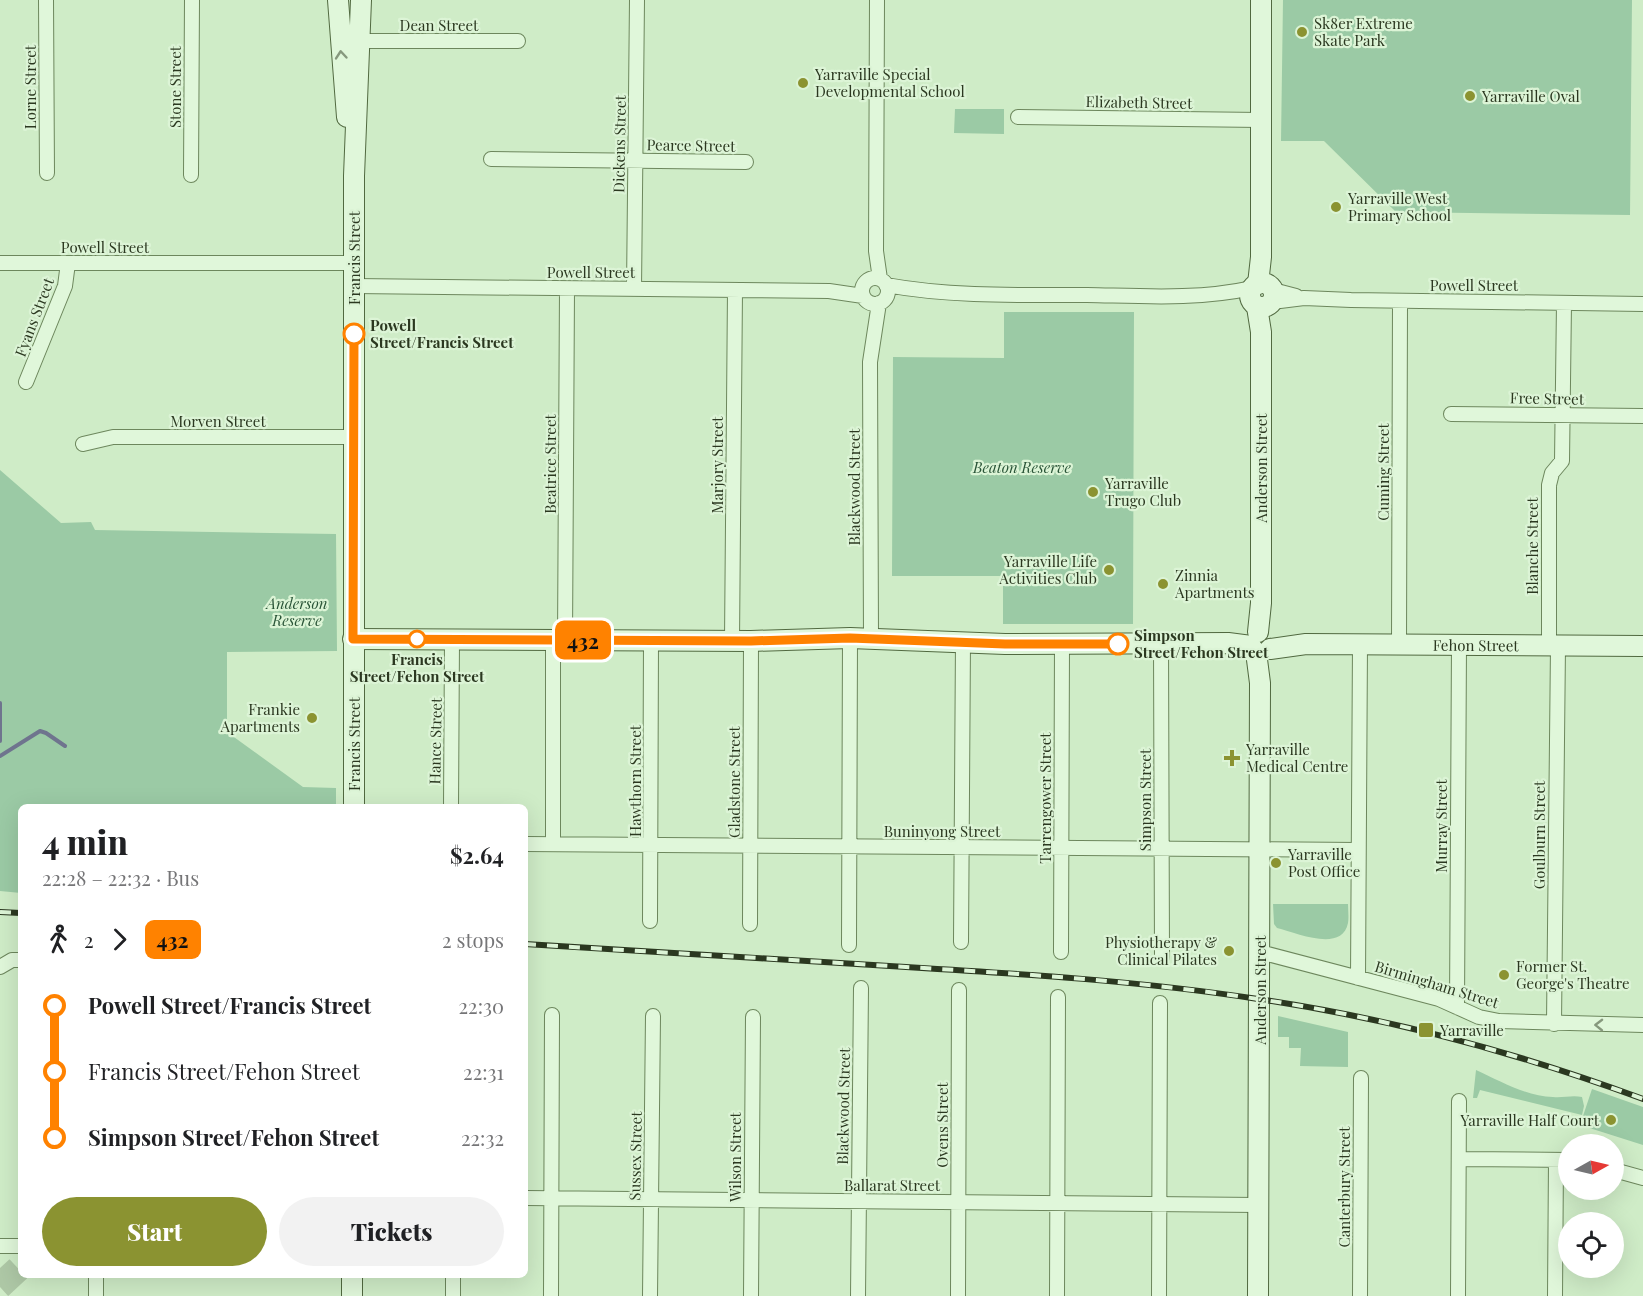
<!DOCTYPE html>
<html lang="en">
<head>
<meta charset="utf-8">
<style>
	body { margin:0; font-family:"Playfair Display",serif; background:#f2f2f2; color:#202124; height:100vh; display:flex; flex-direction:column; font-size:22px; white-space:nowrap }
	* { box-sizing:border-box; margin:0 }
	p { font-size:20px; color:#757577 }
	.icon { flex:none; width:33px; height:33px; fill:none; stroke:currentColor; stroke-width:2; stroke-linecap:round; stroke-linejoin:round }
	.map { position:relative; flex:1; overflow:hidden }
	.side { position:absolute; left:18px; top:804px; width:510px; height:474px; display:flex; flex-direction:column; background:#fff; border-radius:9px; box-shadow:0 6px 24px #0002 }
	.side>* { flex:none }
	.badge { padding:0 12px; border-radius:9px; font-size:21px; line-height:39px }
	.needle { width:39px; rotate:82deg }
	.controls { position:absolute; left:1558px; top:1134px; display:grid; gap:12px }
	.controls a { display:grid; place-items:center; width:66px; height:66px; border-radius:50%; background:#fff; box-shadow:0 6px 24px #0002; font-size:30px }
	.map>.badge { position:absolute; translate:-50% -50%; box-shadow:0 0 0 3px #fff }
	.legs { display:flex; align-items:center; gap:9px; height:66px; padding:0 24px; font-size:20px }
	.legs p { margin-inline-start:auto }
	.headline { display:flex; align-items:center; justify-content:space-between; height:102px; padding:0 24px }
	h1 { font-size:33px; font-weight:800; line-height:45px }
	.button { display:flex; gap:12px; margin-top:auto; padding:12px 24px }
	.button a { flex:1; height:69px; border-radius:36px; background:#8b9331; color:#fff; font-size:24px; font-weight:800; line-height:69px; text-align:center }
	.button a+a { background:#f2f2f2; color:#202124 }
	ul { padding:0 24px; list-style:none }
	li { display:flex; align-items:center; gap:21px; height:66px; font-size:22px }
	li i { display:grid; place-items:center; width:9px; height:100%; margin:0 8px; background:currentColor }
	li i::after { content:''; width:15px; height:15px; margin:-8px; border:4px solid; border-radius:50%; background:#fff }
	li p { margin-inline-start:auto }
	li:first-child i { background:linear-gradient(#0000 50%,currentColor 0) }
	li:last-child i { background:linear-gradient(currentColor 50%,#0000 0) }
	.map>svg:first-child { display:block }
</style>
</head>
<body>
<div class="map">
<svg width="1643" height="1296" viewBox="0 0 1643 1296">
	<rect width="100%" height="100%" fill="#cfecc7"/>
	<!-- green -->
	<path fill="#9bcaa5" d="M1283,0H1632L1630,215L1396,212L1324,141H1281Z
		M955,109H1004V134L954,133Z
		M1004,312H1134L1133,624H1003V576H892L893,357L1004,358Z
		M0,470L61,523L91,522L95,530L336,534L337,651L227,652V732L303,787L336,788V807H21V893L0,891Z
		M1273,904H1348C1348,910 1349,917 1348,923C1342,953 1297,933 1277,928L1274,924Z
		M1278,1016L1348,1032V1067L1300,1066L1301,1048H1289V1037H1278Z
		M1476,1070C1500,1081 1526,1096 1553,1097C1563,1098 1572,1095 1582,1097L1584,1106L1582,1115L1480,1090L1477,1098H1473Z
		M1592,1089L1643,1107V1145L1580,1125Z"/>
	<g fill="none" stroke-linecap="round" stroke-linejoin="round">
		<!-- stream -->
		<path stroke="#6f748e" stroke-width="4" d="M0,703V741
			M0,756L40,731L46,733L65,746"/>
		<!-- highway-tunnel -->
		<path stroke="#aec8a6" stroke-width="26" stroke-dasharray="26 13" stroke-linecap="butt" d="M0,1268L26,1296"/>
		<defs>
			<path id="street" d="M46,0L47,173
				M877,0L876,251L880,279
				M360,41H518
				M1018,117L1261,120
				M491,159L746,162
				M191,175L192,0
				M0,263H354
				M862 291a13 13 0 1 1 26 0a13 13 0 1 1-26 0Z
				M886,285C952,297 1021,295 1087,295C1142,296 1198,300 1252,288
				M354,286L829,291L863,296
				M634,289L637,0
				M1273,290L1296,296
				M1272,302L1304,298L1351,300L1643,304
				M26,382L65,286L68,263
				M1451,414L1643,416
				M83,444L113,437H354
				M871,638L870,362L879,303
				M553,640V844
				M565,640L567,289
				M732,641L735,290
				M1161,644L1162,957
				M1399,644L1400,301
				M1549,646V485L1552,473L1562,461L1564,303
				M451,807L452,640
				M525,844L1358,850
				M650,921L651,640
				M750,924L751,641
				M961,942L963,641
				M849,945L850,638
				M1061,952L1062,643
				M1260,952L1439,999L1479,1017L1499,1021L1643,1025
				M0,967L12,960H21
				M1358,978L1360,644
				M1457,1007L1459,645
				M1554,1024L1558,646
				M1459,1159L1569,1160
				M1614,1170L1643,1178
				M525,1198L1258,1205
				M0,1246H21
				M96,1275V1296
				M453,1296V1275
				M551,1296L552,1015
				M650,1296L653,1016
				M751,1296L753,1017
				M858,1296L861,988
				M958,1296L959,990
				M1057,1296L1058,997
				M1159,1296L1160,1003
				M1360,1296L1361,1078
				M1458,1296L1459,1101
				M1555,1296L1556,1160"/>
			<g id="secondary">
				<path d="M338,0L347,117"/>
				<circle cx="1262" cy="295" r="12"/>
				<path d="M1258,284L1261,257V0"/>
				<path d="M1257,307L1261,332V603L1258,632"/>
				<path d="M353,639L751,641L850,638L1005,644L1228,643L1251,646"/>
				<path id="s1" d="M1270,649L1306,644L1643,646"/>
				<path d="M1256,652L1260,683L1258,1296"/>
				<path d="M354,807V176L361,0"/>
				<path d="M352,1296V1275"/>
			</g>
		</defs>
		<!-- street casing -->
		<use href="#street" stroke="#6d875d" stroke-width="16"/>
		<!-- secondary casing -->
		<use href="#secondary" stroke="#516940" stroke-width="22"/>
		<!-- street -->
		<use href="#street" stroke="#e0f7da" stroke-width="14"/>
		<!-- secondary -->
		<use href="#secondary" stroke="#e0f7da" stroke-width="20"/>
		<defs>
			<path id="rail" d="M0,912L21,913
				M525,944C652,952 779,959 906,967C1024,974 1141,981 1258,999C1388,1018 1519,1053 1643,1099"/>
		</defs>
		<!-- rail casing -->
		<use href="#rail" stroke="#2b3820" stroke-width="6"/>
		<!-- rail -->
		<use href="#rail" stroke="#dcf4d6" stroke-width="4" stroke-dasharray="11" stroke-linecap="butt"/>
	</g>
	<!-- one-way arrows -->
	<defs><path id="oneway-chevron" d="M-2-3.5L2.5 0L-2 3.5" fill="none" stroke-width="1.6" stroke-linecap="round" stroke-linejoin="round" transform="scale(1.5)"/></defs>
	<g stroke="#86987d">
		<use href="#oneway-chevron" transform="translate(341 55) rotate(-95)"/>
		<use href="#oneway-chevron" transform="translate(1599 1025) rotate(-179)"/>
	</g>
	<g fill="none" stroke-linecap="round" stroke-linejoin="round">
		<defs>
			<path id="line-1" d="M354,334L353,639L751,641L850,638L1005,644H1118"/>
		</defs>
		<!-- line-1 casing -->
		<use href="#line-1" stroke="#fff" stroke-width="14"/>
		<!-- line-1 -->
		<use href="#line-1" stroke="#ff8200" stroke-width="9"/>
	</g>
	<!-- markers -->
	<g fill="#8b9331" stroke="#dcf4d6" stroke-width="2">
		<circle cx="1302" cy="32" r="6"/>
		<circle cx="803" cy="83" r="6"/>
		<circle cx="1470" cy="96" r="6"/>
		<circle cx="1336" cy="207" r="6"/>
		<circle cx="1093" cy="492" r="6"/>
		<circle cx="1109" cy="570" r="6"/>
		<circle cx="1163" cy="584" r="6"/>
		<circle cx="312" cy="718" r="6"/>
		<path d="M1229 749h6v6h6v6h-6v6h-6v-6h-6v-6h6z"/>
		<circle cx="1276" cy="863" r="6"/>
		<circle cx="1229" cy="951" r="6"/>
		<circle cx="1504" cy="975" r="6"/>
		<rect x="1418" y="1022" width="16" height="16" rx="3"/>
		<circle cx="1611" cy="1120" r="6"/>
	</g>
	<g fill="#fff" stroke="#ff8200" stroke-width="3">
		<circle cx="354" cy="334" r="10"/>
		<circle cx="417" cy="639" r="8"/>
		<circle cx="1118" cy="644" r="10"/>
	</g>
	<g text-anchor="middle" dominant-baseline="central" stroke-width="4.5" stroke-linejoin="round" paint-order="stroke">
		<!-- poi labels -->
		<g font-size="15" fill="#2b3820" stroke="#dcf4d6" text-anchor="start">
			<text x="1314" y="23">Sk8er Extreme<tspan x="1314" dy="17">Skate Park</tspan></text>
			<text x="815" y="74">Yarraville Special<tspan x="815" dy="17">Developmental School</tspan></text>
			<text x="1482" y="96">Yarraville Oval</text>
			<text x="1348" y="198">Yarraville West<tspan x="1348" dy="17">Primary School</tspan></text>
			<text x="1105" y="483">Yarraville<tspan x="1105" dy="17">Trugo Club</tspan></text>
			<text x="1097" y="561" text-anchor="end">Yarraville Life<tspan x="1097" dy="17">Activities Club</tspan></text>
			<text x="1175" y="575">Zinnia<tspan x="1175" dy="17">Apartments</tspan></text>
			<text x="300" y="709" text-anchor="end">Frankie<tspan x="300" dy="17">Apartments</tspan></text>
			<text x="1246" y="749">Yarraville<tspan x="1246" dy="17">Medical Centre</tspan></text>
			<text x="1288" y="854">Yarraville<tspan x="1288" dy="17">Post Office</tspan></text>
			<text x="1217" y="942" text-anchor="end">Physiotherapy &amp;<tspan x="1217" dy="17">Clinical Pilates</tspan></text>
			<text x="1516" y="966">Former St.<tspan x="1516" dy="17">George's Theatre</tspan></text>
			<text x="1440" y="1030">Yarraville</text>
			<text x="1599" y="1120" text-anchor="end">Yarraville Half Court</text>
		</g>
		<!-- street labels -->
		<g font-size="15" fill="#2b3820" stroke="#dcf4d6">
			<text x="439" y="25">Dean Street</text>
			<text transform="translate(30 87) rotate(-90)">Lorne Street</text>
			<text transform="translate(175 87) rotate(-90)">Stone Street</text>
			<text transform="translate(1139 102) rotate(1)">Elizabeth Street</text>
			<text transform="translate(619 144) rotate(-89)">Dickens Street</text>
			<text transform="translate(691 145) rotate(1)">Pearce Street</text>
			<text x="105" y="247">Powell Street</text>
			<text transform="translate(354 258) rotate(-90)">Francis Street</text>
			<text x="591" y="272">Powell Street</text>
			<text x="1474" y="285">Powell Street</text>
			<text transform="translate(34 317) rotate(-69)">Fyans Street</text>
			<text transform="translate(1547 398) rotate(1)">Free Street</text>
			<text x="218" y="421">Morven Street</text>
			<text transform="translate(550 464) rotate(-90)">Beatrice Street</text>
			<text transform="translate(717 465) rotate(-90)">Marjory Street</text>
			<text transform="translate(1261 468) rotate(-90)">Anderson Street</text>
			<text transform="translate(1383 472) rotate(-90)">Cuming Street</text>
			<text transform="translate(854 487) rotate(-90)">Blackwood Street</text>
			<text transform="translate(1532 546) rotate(-90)">Blanche Street</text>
			<text stroke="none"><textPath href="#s1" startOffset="206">Fehon Street</textPath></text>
			<text transform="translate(435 741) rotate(-89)">Hance Street</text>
			<text transform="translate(354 744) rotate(-90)">Francis Street</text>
			<text transform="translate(635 781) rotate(-90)">Hawthorn Street</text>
			<text transform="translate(734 782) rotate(-90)">Gladstone Street</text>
			<text transform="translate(1045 798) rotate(-90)">Tarrengower Street</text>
			<text transform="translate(1145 800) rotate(-90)">Simpson Street</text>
			<text transform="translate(1441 826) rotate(-90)">Murray Street</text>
			<text x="942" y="831">Buninyong Street</text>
			<text transform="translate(1539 835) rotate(-90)">Goulburn Street</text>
			<text transform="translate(1437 984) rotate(17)">Birmingham Street</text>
			<text transform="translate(1260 990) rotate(-90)">Anderson Street</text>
			<text transform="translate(843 1106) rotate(-89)">Blackwood Street</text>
			<text transform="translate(942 1125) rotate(-90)">Ovens Street</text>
			<text transform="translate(635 1156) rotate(-89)">Sussex Street</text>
			<text transform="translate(735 1157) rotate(-90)">Wilson Street</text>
			<text x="892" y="1185">Ballarat Street</text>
			<text transform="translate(1344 1187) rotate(-90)">Canterbury Street</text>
		</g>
		<!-- stop labels -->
		<g font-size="15" font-weight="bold" fill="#2b3820" stroke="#dcf4d6" text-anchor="start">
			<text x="370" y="325">Powell<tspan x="370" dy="17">Street/Francis Street</tspan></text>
			<text x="1134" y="635">Simpson<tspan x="1134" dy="17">Street/Fehon Street</tspan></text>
			<text x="417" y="659" text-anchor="middle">Francis<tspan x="417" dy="17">Street/Fehon Street</tspan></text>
		</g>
		<!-- park labels -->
		<g font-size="15" font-style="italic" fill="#285336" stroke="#dcf4d6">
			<text x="1022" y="467">Beaton Reserve</text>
			<text x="297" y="603">Anderson<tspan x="297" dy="17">Reserve</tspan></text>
		</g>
	</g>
</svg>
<div class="controls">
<a><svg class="needle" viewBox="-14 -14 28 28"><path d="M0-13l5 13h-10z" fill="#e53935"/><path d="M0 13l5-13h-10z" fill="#757577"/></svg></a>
<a><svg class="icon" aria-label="locate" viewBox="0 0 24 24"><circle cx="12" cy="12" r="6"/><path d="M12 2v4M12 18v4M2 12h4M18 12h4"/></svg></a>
</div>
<b class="badge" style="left:583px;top:640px;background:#ff8200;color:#111">432</b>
<section class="side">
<div class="headline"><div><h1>4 min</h1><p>22:28 – 22:32 · Bus</p></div><b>$2.64</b></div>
<div class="legs"><svg class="icon" aria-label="walk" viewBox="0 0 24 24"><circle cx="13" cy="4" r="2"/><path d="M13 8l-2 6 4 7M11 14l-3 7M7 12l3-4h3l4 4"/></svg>2<svg class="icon" aria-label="forward" viewBox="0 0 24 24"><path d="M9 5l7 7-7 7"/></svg><b class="badge" style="background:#ff8200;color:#111">432</b><p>2 stops</p></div>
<ul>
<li><i style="color:#ff8200"></i><b>Powell Street/Francis Street</b><p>22:30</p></li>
<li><i style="color:#ff8200"></i><span>Francis Street/Fehon Street</span><p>22:31</p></li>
<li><i style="color:#ff8200"></i><b>Simpson Street/Fehon Street</b><p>22:32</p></li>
</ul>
<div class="button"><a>Start</a><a>Tickets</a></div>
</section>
</div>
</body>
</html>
